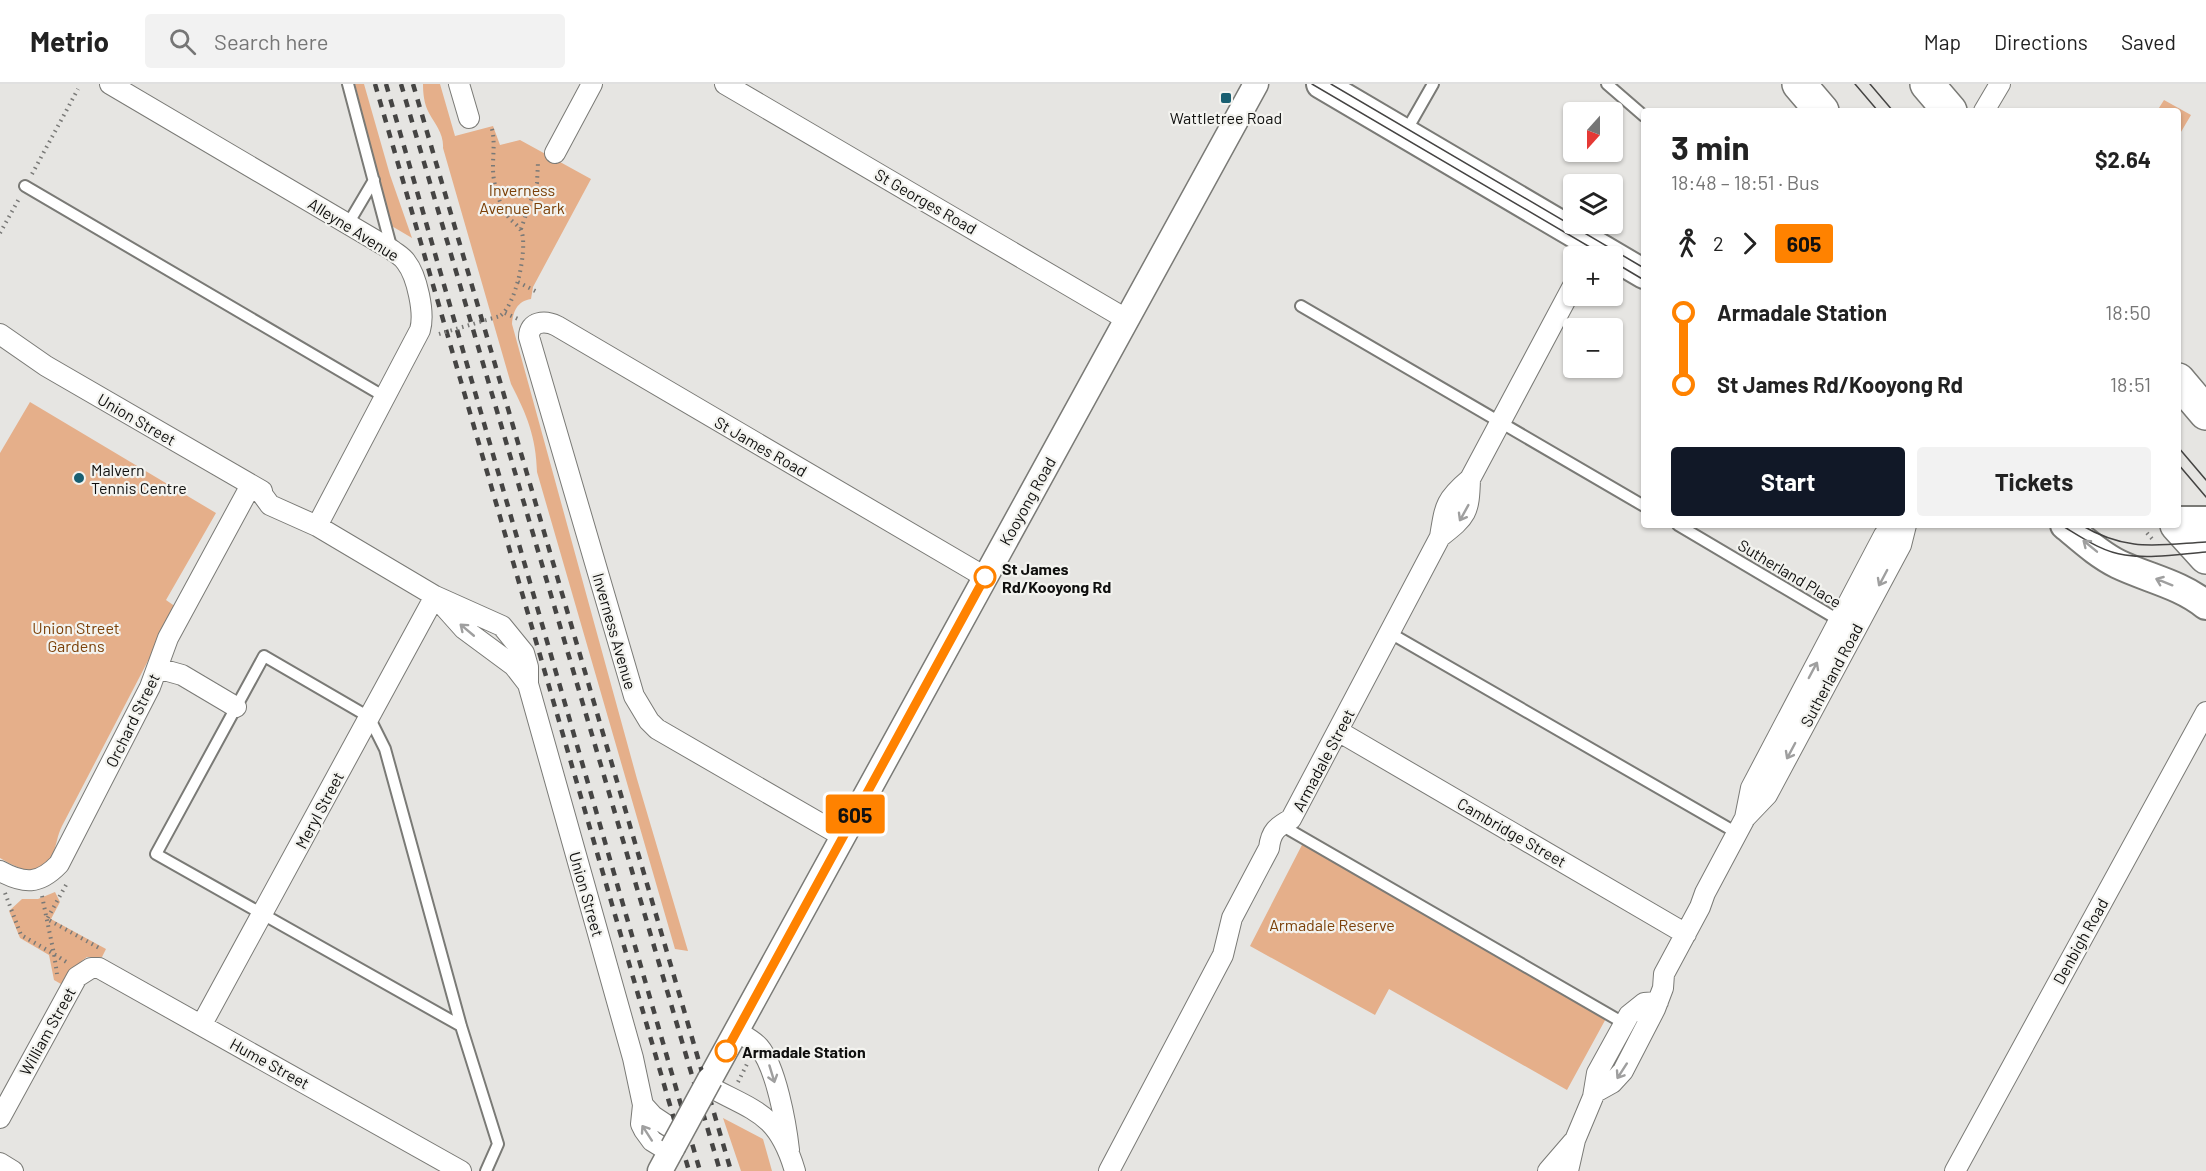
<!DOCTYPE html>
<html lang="en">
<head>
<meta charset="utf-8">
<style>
	body { margin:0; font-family:Barlow,sans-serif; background:#f2f2f2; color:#222; height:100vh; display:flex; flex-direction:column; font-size:22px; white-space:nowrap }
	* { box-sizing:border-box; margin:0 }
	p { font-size:20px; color:#767676 }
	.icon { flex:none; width:33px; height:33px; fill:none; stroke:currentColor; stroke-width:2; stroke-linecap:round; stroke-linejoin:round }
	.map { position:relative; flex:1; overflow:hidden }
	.panel { position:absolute; left:1641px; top:24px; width:540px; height:420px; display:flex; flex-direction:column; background:#fff; border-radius:6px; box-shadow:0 2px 4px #0004 }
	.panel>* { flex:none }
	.badge { padding:0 12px; border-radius:4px; font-size:21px; line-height:39px }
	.needle { width:39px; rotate:201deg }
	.tools { position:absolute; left:1563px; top:18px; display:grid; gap:12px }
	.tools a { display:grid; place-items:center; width:60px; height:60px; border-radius:6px; background:#fff; box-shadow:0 2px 4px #0004; font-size:30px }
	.map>.badge { position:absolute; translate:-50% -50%; box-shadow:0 0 0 3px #fff }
	.legs { display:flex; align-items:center; gap:9px; height:66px; padding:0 30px; font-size:20px }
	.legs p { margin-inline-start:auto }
	.headline { display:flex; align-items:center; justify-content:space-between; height:102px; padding:0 30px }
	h1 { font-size:33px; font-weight:700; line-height:45px }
	.button { display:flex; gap:12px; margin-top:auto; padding:12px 30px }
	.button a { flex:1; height:69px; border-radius:6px; background:#111827; color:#fff; font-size:24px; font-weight:700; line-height:69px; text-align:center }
	.button a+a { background:#f2f2f2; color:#222 }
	ul { padding:0 30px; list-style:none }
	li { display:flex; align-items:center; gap:21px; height:72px; font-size:22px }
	li i { display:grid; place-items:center; width:9px; height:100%; margin:0 8px; background:currentColor }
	li i::after { content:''; width:15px; height:15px; margin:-8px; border:4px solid; border-radius:50%; background:#fff }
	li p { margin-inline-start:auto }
	li:first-child i { background:linear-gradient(#0000 50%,currentColor 0) }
	li:last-child i { background:linear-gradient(currentColor 50%,#0000 0) }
	header { display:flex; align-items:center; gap:36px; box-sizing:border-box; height:84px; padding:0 30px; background:#fff; border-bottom:2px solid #e0e0e0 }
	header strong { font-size:28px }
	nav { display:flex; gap:33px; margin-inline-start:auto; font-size:21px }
	.search { width:420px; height:54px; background:#f2f2f2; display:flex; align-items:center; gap:15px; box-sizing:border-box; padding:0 21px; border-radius:6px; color:#767676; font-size:22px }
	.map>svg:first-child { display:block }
</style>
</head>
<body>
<header>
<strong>Metrio</strong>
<div class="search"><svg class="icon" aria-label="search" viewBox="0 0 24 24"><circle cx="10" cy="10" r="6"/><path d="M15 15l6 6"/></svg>Search here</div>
<nav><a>Map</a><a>Directions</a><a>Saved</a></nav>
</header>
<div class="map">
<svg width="2206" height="1087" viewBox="0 0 2206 1087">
	<rect width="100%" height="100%" fill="#e6e5e2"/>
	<!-- green -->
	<path fill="#e5af8a" d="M355,0H364L390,91L412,154L390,141Z
		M423,0H440L455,52L493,42L500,61L520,56L591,95L533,203L531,215C517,217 513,228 512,240L637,695L688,867L675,865L537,388C536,353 527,331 511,300L443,64C444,50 435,40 429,29C424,20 423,9 423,0Z
		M2164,16L2191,31L2178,53V27H2157Z
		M30,318L216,429L166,516L176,523L62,742C57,752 57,760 53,769C41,797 19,785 0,774V369Z
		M1304,757L1609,929L1567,1006L1389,905L1375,931L1250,862Z
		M55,808L60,818L51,835L106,865L102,873H87L83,876L61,900L54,896L49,871L20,854L9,827L22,815H38Z
		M723,1034L763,1055L772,1087H741Z"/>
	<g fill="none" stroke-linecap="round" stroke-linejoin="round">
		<defs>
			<path id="service" d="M348,0L392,166
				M1607,0L1644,32
				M1405,49L1433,0
				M25,102L385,313
				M348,140L374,96
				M1301,222L1644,422
				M1678,441L1842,538
				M1390,549L1737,749
				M1281,741L1627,941
				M461,942L156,770L264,572L369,633L385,665L461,942L498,1060L486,1087"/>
			<path id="minor" d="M110,0L392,166C397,170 403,173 406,178C417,192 425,229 420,246L317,442
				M459,0L469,34
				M725,0L1126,235
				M1984,27L2000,0
				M555,69L592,0
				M0,250L46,282L262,407
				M259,406L270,421L317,442L435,512L502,542L524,569L528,583V600L633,974L643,1021L641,1040L644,1046L652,1057L670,1068
				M1440,453C1467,432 1469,429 1470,395
				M439,517L464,545L514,582L528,600
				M157,584L182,591L236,623
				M1338,647L1686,850
				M1745,734L1751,704L1884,451L1894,441
				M842,752L657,645L649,637L634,612L529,253C529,237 545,236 557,242L985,493
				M0,787C24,800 39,801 59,780L150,603L168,554L251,401
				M202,940L435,512
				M736,947C744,952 753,956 759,963C776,983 786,1039 789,1066
				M706,1001C756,1028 778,1029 795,1087
				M1594,1009L1612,999L1623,987L1655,925L1663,904L1664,890L1700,823L1705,809L1745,734L1767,711L1901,461L1906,441
				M643,1021L653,1032L668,1042
				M0,1034L77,893L91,884H99L461,1087
				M0,1079L13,1087
				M1109,1087L1223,871L1232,834L1269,764C1271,747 1277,743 1291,735L1440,453C1445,422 1445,416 1470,395L1574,200
				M1548,1087L1573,1058
				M1568,1087L1575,1056L1593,1013L1597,989L1629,931L1644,919L1658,918
				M1955,1087L2206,628"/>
			<path id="tertiary" d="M710,995L1256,0
				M660,1087L673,1063"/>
			<path id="secondary" d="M1321,0L1644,190
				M2178,437H2206
				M2065,441C2082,455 2098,470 2118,480C2147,494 2180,500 2206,521"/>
			<path id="trunk" d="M1799,0L1822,27
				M1927,0L1950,27
				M2178,296L2206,329
				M2177,441L2206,473"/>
		</defs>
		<!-- service casing -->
		<use href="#service" stroke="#7a7a76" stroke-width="14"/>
		<!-- minor casing -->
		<use href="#minor" stroke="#7a7a76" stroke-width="22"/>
		<!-- tertiary casing -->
		<use href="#tertiary" stroke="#7a7a76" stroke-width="27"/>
		<!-- secondary casing -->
		<use href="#secondary" stroke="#7a7a76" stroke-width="32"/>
		<!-- trunk casing -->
		<use href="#trunk" stroke="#7a7a76" stroke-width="36"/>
		<!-- path -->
		<path stroke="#797977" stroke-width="4" stroke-dasharray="1.5 4.5" stroke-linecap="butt" d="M492,45C496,62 491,79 494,96C496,109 501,124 510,135C514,139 520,143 522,149C527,167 516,221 500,232
			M32,90L78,5
			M521,145L537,99L538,78
			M0,149L20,113
			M518,198L537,208
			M505,229L518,235
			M2147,449L2154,457
			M66,801L47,835L101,865
			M5,809L21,851L54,870L57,890
			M42,812L54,870L68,879
			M738,998L748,978"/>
		<!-- service -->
		<use href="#service" stroke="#fff" stroke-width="10"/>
		<!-- minor -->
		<use href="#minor" stroke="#fff" stroke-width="20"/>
		<!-- tertiary -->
		<use href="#tertiary" stroke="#fff" stroke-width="24"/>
		<!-- secondary -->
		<use href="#secondary" stroke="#fff" stroke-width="28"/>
		<!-- trunk -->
		<use href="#trunk" stroke="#fff" stroke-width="33"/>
		<!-- tram -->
		<path stroke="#454443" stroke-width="1.5" d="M1312,0L1605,172
			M1331,0L1644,184
			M1855,0L1878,27
			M1870,0L1893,27
			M1612,177L1644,196
			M2178,363L2206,396
			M2178,380L2206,413
			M2061,441C2081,453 2102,468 2125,471C2151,475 2180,470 2206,468
			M2081,441C2127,468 2156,461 2206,458"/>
		<!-- rail -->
		<path stroke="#454443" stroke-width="4.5" stroke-dasharray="8 8" stroke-linecap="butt" d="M375,0L689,1087
			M386,0L700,1087
			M401,0L720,1087
			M413,0L731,1087"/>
		<defs>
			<path id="tertiary-bridge" d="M673,1063L710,995"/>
		</defs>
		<!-- tertiary-bridge casing -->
		<use href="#tertiary-bridge" stroke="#7a7a76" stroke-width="27" stroke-linecap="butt"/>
		<!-- path-bridge -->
		<path stroke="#797977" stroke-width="4" stroke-dasharray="1.5 4.5" stroke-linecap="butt" d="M439,250L500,232"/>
		<!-- tertiary-bridge -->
		<use href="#tertiary-bridge" stroke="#fff" stroke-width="24"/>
	</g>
	<!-- one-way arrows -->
	<defs><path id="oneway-shaft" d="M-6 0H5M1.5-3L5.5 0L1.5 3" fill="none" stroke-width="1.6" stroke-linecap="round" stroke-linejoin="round" transform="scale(1.5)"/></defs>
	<g stroke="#9f9f9f">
		<use href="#oneway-shaft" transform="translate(1464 429) rotate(119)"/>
		<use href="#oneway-shaft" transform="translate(2090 462) rotate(-141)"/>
		<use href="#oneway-shaft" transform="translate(1883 494) rotate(118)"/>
		<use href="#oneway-shaft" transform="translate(2164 498) rotate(-158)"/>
		<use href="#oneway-shaft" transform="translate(467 546) rotate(-140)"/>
		<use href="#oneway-shaft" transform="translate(1813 586) rotate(-62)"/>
		<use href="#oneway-shaft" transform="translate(1791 667) rotate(118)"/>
		<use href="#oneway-shaft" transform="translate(1622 987) rotate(123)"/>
		<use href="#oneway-shaft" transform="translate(772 990) rotate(73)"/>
		<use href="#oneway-shaft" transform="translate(647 1049) rotate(-123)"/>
	</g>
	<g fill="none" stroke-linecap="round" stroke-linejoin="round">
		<defs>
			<path id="line-1" d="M726,967L985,493"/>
		</defs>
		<!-- line-1 casing -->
		<use href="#line-1" stroke="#fff" stroke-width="14"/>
		<!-- line-1 -->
		<use href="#line-1" stroke="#ff8200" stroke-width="9"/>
	</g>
	<!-- markers -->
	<g fill="#195f71" stroke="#f3f3ef" stroke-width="2">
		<rect x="1220" y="8" width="12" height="12" rx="3"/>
		<circle cx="79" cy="394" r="6"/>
	</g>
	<g fill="#fff" stroke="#ff8200" stroke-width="3">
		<circle cx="985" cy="493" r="10"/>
		<circle cx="726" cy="967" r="10"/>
	</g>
	<g text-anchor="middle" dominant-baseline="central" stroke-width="4.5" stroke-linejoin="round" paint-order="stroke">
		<!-- poi labels -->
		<g font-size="16" fill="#0f0f0e" stroke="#f3f3ef">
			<text x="1226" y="33">Wattletree Road</text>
			<text x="91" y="385" text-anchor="start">Malvern<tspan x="91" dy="18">Tennis Centre</tspan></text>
		</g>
		<!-- park labels -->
		<g font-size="16" fill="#7b4008" stroke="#f3f3ef">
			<text x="522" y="105">Inverness<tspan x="522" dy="18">Avenue Park</tspan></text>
			<text x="76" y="543">Union Street<tspan x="76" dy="18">Gardens</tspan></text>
			<text x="1332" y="840">Armadale Reserve</text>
		</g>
		<!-- street labels -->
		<g font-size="16" fill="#0f0f0e" stroke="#f3f3ef">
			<text transform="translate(926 117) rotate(30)">St Georges Road</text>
			<text transform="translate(354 145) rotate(32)">Alleyne Avenue</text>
			<text transform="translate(137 335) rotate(30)">Union Street</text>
			<text transform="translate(761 362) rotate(30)">St James Road</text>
			<text transform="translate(1027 417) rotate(-61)">Kooyong Road</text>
			<text transform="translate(1790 489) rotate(31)">Sutherland Place</text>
			<text transform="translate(615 547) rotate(74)">Inverness Avenue</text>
			<text transform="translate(1831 591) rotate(-62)">Sutherland Road</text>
			<text transform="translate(132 636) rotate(-64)">Orchard Street</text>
			<text transform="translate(1323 676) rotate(-62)">Armadale Street</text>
			<text transform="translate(319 726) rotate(-62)">Meryl Street</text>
			<text transform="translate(1512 748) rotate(30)">Cambridge Street</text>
			<text transform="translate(587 810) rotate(74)">Union Street</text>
			<text transform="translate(2080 857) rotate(-61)">Denbigh Road</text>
			<text transform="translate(47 947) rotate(-61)">William Street</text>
			<text transform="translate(270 979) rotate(29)">Hume Street</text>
		</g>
		<!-- stop labels -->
		<g font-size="16" font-weight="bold" fill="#0f0f0e" stroke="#f3f3ef" text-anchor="start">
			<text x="1002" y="484">St James<tspan x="1002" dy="18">Rd/Kooyong Rd</tspan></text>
			<text x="742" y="967">Armadale Station</text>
		</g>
	</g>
</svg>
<div class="tools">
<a><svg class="needle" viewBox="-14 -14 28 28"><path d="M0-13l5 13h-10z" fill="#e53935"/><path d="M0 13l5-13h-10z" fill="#767676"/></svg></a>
<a><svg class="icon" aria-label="layers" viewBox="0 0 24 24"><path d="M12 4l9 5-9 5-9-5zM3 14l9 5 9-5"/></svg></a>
<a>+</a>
<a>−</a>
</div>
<b class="badge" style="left:855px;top:730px;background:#ff8200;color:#111">605</b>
<section class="panel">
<div class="headline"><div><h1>3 min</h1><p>18:48 – 18:51 · Bus</p></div><b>$2.64</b></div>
<div class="legs"><svg class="icon" aria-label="walk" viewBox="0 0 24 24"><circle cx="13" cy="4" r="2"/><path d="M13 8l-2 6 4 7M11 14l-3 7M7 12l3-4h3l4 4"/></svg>2<svg class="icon" aria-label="forward" viewBox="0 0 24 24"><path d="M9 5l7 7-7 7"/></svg><b class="badge" style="background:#ff8200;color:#111">605</b></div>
<ul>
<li><i style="color:#ff8200"></i><b>Armadale Station</b><p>18:50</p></li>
<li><i style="color:#ff8200"></i><b>St James Rd/Kooyong Rd</b><p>18:51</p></li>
</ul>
<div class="button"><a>Start</a><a>Tickets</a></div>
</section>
</div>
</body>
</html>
